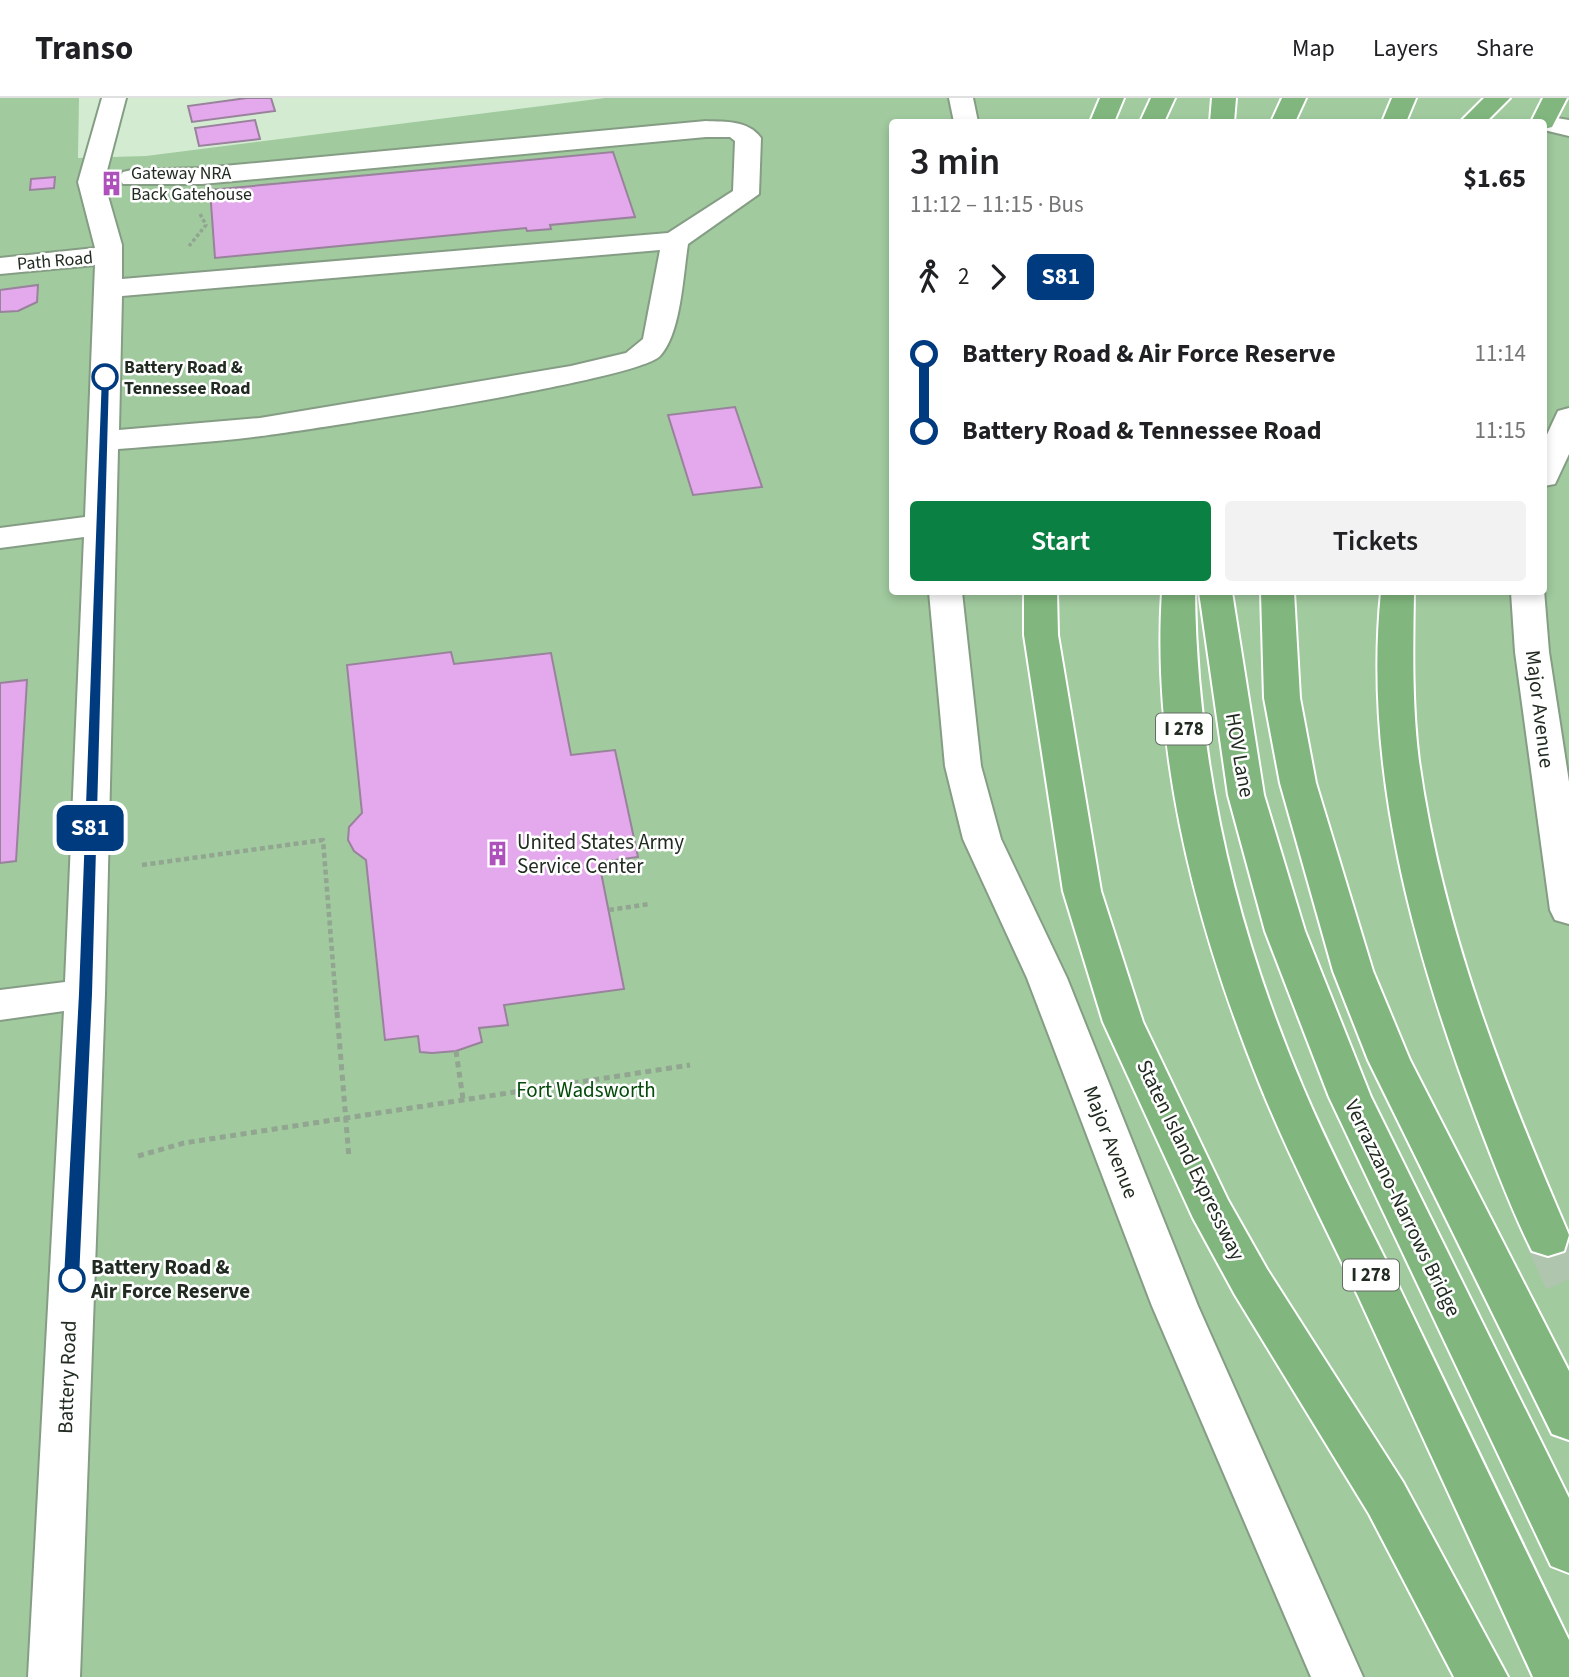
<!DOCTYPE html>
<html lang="en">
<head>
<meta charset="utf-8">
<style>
	body { margin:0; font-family:"Source Sans 3",sans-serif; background:#f2f2f2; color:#202124; height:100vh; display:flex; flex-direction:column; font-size:26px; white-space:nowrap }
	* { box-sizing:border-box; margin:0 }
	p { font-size:23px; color:#757577 }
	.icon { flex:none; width:38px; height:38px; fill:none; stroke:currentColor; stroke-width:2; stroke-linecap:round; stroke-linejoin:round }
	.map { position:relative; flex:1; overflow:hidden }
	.panel { position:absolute; left:889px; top:21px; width:658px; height:476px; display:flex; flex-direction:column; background:#fff; border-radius:7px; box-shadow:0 4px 10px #0003 }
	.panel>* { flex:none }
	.badge { padding:0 14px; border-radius:10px; font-size:24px; line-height:46px }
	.map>.badge { position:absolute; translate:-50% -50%; box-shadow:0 0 0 4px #fff }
	.legs { display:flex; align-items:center; gap:10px; height:77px; padding:0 21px; font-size:23px }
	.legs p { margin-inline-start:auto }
	.summary { display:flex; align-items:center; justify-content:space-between; height:119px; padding:0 21px }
	h1 { font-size:38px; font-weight:600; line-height:52px }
	.primary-button { display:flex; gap:14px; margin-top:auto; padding:14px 21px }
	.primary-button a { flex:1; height:80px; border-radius:7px; background:#0b8043; color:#fff; font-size:28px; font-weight:600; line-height:80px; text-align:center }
	.primary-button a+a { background:#f2f2f2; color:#202124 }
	ul { padding:0 21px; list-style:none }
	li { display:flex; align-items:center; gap:24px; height:77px; font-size:26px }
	li i { display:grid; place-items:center; width:10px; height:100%; margin:0 9px; background:currentColor }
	li i::after { content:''; width:18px; height:18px; margin:-9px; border:5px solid; border-radius:50%; background:#fff }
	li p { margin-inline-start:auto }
	li:first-child i { background:linear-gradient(#0000 50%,currentColor 0) }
	li:last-child i { background:linear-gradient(currentColor 50%,#0000 0) }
	header { display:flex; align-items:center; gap:42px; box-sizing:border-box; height:98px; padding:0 35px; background:#fff; border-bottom:2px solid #e0e0e0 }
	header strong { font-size:33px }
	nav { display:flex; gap:38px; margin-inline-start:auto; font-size:24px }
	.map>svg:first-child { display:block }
</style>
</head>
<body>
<header>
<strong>Transo</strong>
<nav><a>Map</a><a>Layers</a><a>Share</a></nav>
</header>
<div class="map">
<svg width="1569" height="1579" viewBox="0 0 1569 1579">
	<rect width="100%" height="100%" fill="#d3ecd1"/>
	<!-- green -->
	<path fill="#a1ca9f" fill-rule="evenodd" d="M0,0H79L78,60L146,58L605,0H1569V1579H0ZM892,24H1544V494H892Z"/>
	<!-- building -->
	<path fill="#e4a8ec" stroke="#99829b" stroke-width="2" d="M247,0H271L275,13L192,24L188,8Z
		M255,22L260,41L199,48L195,30Z
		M613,54L635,119L550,127L551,131L527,133L526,130L215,160L210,92Z
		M55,79L54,90L30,92L31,81Z
		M38,187L37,204L18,213L0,214V192Z
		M735,309L762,389L693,397L668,317Z
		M451,554L454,566L551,555L571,657L615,652L638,759L599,764L624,891L504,907L508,927L479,930L482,944L456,953L432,955L420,954L418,938L385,942L366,762L354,753L348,742L349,729L362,715L347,567Z
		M27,582L16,763L0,765V585Z"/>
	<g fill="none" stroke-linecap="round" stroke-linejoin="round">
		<!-- highway-tunnel -->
		<path stroke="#afc5ae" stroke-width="46" stroke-dasharray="46 23" stroke-linecap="butt" d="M1548,1140L1569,1186"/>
		<defs>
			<path id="minor" d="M102,0H126L104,84L122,147V181L668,135L733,93L735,43L730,39H706L202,86H123L119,80L123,74L132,72L202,70L706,23C726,24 748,22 761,40L759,96L688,146C683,178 681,235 660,258C638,282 314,331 261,338C214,344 165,347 118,351L105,896L80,1579H28L64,913L0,922V892L65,884L84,439L0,450V430L85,419L95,167L0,176V160L95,150L78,84ZM660,152L643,241L626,255L571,268L260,320L119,332L122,198Z
				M949,0H973L978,24H954Z
				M1544,18L1569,22V38L1544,32V24H1532L1535,20Z
				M1569,310V356L1555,386L1544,388V343L1558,313Z
				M1544,492L1549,554L1569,684V826L1555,822L1550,812L1515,554L1511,494Z
				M929,494H962L981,668L1001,741L1067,880L1198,1208L1363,1579H1311L1152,1208L1027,880L963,741L945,668Z"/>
			<path id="highway" d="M1100,0H1124L1114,24H1090Z
				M1151,0H1175L1164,24H1140Z
				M1212,0H1236L1234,24H1210Z
				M1282,0H1306L1295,24H1271Z
				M1392,0H1416L1406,24H1382Z
				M1484,0H1510L1486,24H1460Z
				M1543,0H1567L1552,29L1544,31V24H1531Z
				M1024,494H1057L1058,537L1101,793L1143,924L1228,1102L1267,1171L1403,1384L1508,1579H1454L1369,1416L1235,1197L1193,1120L1103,924L1063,793L1024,537Z
				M1162,494H1195C1197,665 1235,829 1302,987C1331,1056 1367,1123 1400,1191C1456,1308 1512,1425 1569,1542V1579H1533C1475,1452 1416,1325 1358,1198C1325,1128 1289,1059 1260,987C1198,833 1151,660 1162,494Z
				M1199,494H1232L1264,697L1305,833L1371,999L1569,1400V1475L1551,1468L1329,999L1265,833L1228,697Z
				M1261,494H1294L1300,600L1316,685L1373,873L1410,962L1569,1273V1342L1552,1336L1368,962L1333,873L1280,685L1264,600Z
				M1381,494H1414C1413,551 1412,607 1419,663C1442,829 1503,984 1569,1137L1564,1153L1548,1158L1532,1153C1511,1111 1494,1065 1477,1021C1414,854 1363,673 1381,494Z"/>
		</defs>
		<!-- minor casing -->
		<use href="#minor" stroke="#859d84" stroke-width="4"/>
		<!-- highway casing -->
		<use href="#highway" stroke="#fff" stroke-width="4"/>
		<!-- path-far2 -->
		<path stroke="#91a590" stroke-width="3.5" stroke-dasharray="3.5 2.5" stroke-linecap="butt" d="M189,148L206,127L199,114"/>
		<!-- path-far1 -->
		<path stroke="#91a590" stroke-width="4.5" stroke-dasharray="5 3.5" stroke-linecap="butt" d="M142,767L323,742L337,916
			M609,812L649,806"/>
		<!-- path -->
		<path stroke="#91a590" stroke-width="5" stroke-dasharray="6 4.5" stroke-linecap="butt" d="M337,914L349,1060
			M456,953L463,1001
			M138,1058L184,1045L690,967"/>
		<!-- minor -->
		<use href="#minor" fill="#fff" fill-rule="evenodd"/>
		<!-- highway -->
		<use href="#highway" fill="#81b77e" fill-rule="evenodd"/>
	</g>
	<!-- line-1 -->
	<path fill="#003b80" stroke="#fff" stroke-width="2" d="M101,277L110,279L93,896L80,1181L72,1188L63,1181L78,896Z"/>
	<!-- icons -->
	<defs>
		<symbol id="building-bare" viewBox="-9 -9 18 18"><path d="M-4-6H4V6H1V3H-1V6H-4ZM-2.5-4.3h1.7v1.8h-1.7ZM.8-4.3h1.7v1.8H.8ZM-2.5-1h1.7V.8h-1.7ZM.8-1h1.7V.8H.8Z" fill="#ae51bc" stroke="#fff" stroke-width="2.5" paint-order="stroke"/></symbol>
	</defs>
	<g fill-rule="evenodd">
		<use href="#building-bare" x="94" y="68" width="35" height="35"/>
		<use href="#building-bare" x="480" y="738" width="35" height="35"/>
	</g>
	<!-- markers -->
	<g fill="#fff" stroke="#003b80" stroke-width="3.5">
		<circle cx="105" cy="279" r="12"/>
		<circle cx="72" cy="1181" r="12"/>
	</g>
	<g text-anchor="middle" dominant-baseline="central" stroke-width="5" stroke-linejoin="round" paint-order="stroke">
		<!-- far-poi labels -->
		<g font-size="18" fill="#212b21" stroke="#fff" text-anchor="start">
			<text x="131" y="75">Gateway NRA<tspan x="131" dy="21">Back Gatehouse</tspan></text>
		</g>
		<!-- far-street labels -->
		<g font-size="18" fill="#212b21" stroke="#fff">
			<text transform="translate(55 163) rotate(-5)">Path Road</text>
		</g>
		<!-- far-stop labels -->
		<g font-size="18" font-weight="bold" fill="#212b21" stroke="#fff" text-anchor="start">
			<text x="124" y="269">Battery Road &amp;<tspan x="124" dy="21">Tennessee Road</tspan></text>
		</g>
		<!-- shield labels -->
		<g fill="#fff" stroke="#646b64" stroke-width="2">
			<rect x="1156" y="615.5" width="56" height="31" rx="5"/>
			<rect x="1343" y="1161.5" width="56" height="31" rx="5"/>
		</g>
		<g font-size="19" font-weight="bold" fill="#212b21">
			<text x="1184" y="631">I 278</text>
			<text x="1371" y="1177">I 278</text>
		</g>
		<!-- street labels -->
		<g font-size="21" fill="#212b21" stroke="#fff">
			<text transform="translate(1540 611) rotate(83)">Major Avenue</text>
			<text transform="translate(1240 657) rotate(80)">HOV Lane</text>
			<text transform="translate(1111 1044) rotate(69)">Major Avenue</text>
			<text transform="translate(1191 1062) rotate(64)">Staten Island Expressway</text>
			<text transform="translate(1403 1110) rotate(64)">Verrazzano-Narrows Bridge</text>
			<text transform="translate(67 1279) rotate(-88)">Battery Road</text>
		</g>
		<!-- poi labels -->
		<g font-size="21" fill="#212b21" stroke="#fff" text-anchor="start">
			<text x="517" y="744">United States Army<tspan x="517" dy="24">Service Center</tspan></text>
		</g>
		<!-- park labels -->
		<g font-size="21" fill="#054b0a" stroke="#fff">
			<text x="586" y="992">Fort Wadsworth</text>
		</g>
		<!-- stop labels -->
		<g font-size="21" font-weight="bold" fill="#212b21" stroke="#fff" text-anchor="start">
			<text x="91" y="1169">Battery Road &amp;<tspan x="91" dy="24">Air Force Reserve</tspan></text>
		</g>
	</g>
</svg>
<b class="badge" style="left:90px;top:730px;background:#003b80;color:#fff">S81</b>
<section class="panel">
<div class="summary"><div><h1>3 min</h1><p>11:12 – 11:15 · Bus</p></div><b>$1.65</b></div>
<div class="legs"><svg class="icon" aria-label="walk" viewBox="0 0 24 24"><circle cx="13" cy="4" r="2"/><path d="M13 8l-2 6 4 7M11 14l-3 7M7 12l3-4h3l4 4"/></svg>2<svg class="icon" aria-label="forward" viewBox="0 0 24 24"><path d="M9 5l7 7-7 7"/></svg><b class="badge" style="background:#003b80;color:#fff">S81</b></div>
<ul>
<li><i style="color:#003b80"></i><b>Battery Road &amp; Air Force Reserve</b><p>11:14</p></li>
<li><i style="color:#003b80"></i><b>Battery Road &amp; Tennessee Road</b><p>11:15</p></li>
</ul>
<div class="primary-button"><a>Start</a><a>Tickets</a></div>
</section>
</div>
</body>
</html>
